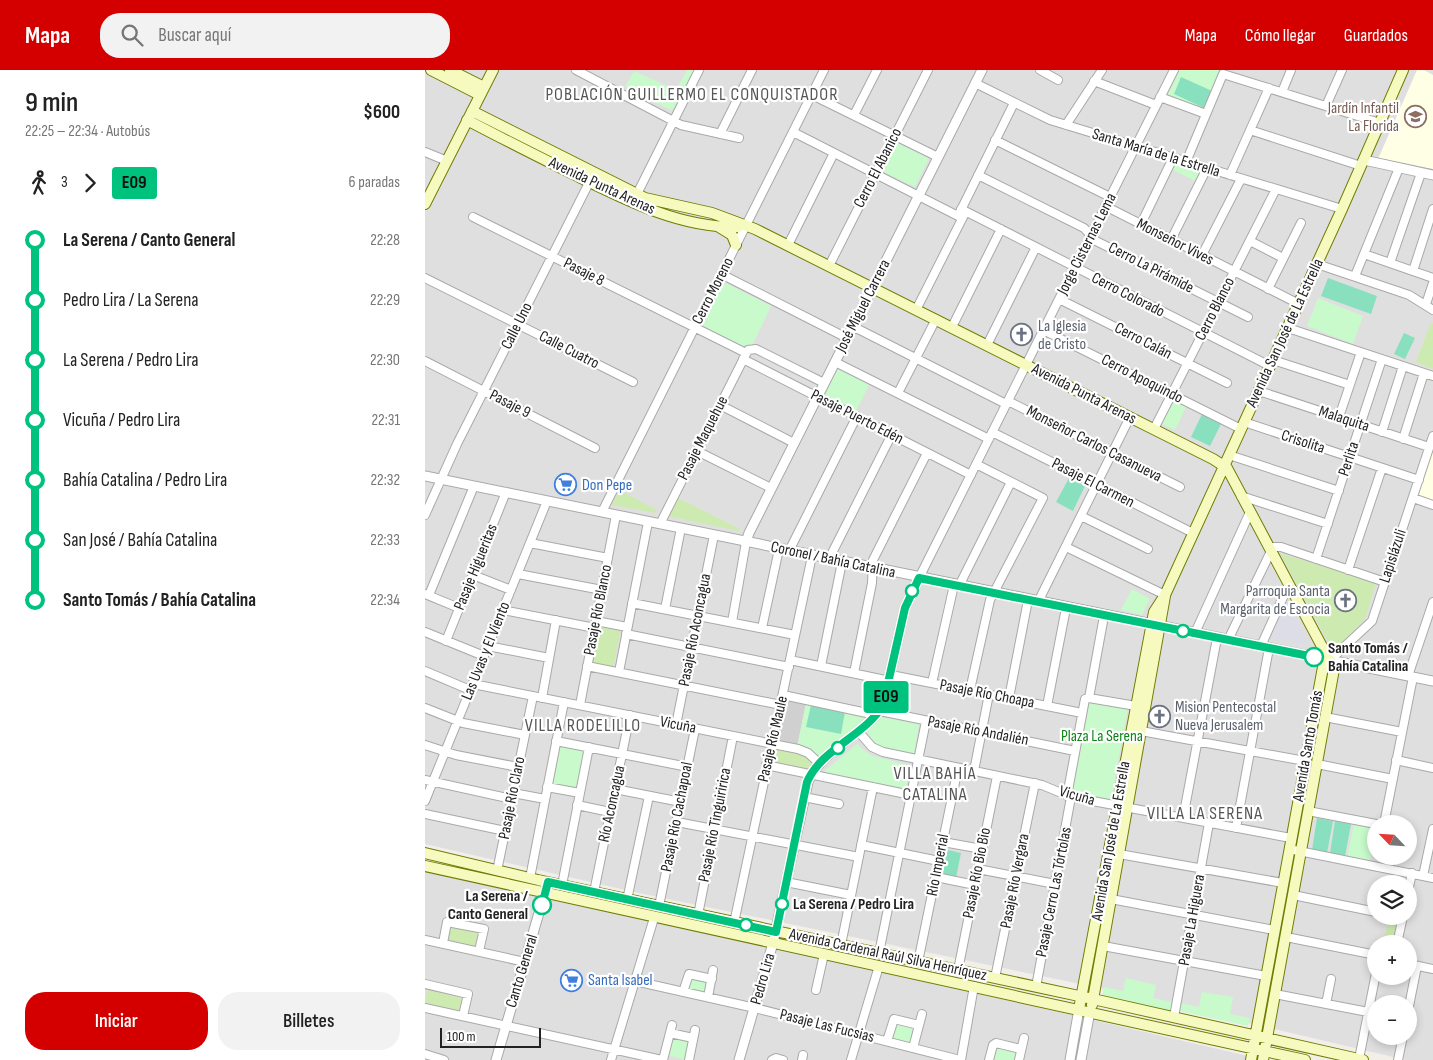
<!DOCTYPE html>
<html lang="es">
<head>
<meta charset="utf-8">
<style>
	body { margin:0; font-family:"Sofia Sans Condensed",sans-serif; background:#f2f2f2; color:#222; height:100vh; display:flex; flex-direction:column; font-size:19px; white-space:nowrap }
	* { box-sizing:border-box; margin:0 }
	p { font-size:16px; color:#767676 }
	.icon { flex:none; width:28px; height:28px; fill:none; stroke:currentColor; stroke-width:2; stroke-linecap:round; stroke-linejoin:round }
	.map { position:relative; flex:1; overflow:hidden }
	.details { display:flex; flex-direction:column; background:#fff; width:425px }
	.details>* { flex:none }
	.badge { padding:0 10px; border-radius:4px; font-size:18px; line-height:32px }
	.needle { width:32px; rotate:295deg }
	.buttons { position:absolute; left:942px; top:745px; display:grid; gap:10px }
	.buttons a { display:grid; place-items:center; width:50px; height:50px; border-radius:50%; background:#fff; box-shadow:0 2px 8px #0003; font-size:25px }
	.scale { position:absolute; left:15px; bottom:12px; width:101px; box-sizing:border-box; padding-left:5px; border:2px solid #222; border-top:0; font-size:14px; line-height:18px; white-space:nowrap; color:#222; -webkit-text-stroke:4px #fff; paint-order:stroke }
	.map>.badge { position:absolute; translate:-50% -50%; box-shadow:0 0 0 2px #fff }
	.legs { display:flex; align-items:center; gap:8px; height:55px; padding:0 25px; font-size:16px }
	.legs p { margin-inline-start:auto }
	.overview { display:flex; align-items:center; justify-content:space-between; height:85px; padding:0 25px }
	h1 { font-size:28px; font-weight:600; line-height:38px }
	.primary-button { display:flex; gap:10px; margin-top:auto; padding:10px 25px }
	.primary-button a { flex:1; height:58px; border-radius:20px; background:#d40000; color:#fff; font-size:20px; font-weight:600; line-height:58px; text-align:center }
	.primary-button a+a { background:#f2f2f2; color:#222 }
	ul { padding:0 25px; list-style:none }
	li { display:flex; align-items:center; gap:18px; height:60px; font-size:19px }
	li i { display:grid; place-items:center; width:8px; height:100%; margin:0 6px; background:currentColor }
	li i::after { content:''; width:12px; height:12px; margin:-6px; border:4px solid; border-radius:50%; background:#fff }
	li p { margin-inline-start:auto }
	li:first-child i { background:linear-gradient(#0000 50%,currentColor 0) }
	li:last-child i { background:linear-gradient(currentColor 50%,#0000 0) }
	header { display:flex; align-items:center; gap:30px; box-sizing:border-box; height:70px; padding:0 25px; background:#d40000; color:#fff }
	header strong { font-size:24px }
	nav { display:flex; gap:28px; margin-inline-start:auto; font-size:18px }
	.search { width:350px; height:45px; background:#f2f2f2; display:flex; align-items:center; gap:12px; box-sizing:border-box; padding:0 18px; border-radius:20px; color:#767676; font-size:19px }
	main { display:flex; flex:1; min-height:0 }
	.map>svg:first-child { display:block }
</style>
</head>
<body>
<header>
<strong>Mapa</strong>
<div class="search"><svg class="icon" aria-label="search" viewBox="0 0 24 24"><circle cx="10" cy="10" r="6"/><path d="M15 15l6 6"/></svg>Buscar aquí</div>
<nav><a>Mapa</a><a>Cómo llegar</a><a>Guardados</a></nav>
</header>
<main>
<section class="details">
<div class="overview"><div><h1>9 min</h1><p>22:25 – 22:34 · Autobús</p></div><b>$600</b></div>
<div class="legs"><svg class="icon" aria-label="walk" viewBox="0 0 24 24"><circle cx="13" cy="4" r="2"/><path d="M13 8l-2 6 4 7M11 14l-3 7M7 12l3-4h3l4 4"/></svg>3<svg class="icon" aria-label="forward" viewBox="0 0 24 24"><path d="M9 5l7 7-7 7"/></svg><b class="badge" style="background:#00c27f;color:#111">E09</b><p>6 paradas</p></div>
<ul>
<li><i style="color:#00c27f"></i><b>La Serena / Canto General</b><p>22:28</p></li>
<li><i style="color:#00c27f"></i><span>Pedro Lira / La Serena</span><p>22:29</p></li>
<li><i style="color:#00c27f"></i><span>La Serena / Pedro Lira</span><p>22:30</p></li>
<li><i style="color:#00c27f"></i><span>Vicuña / Pedro Lira</span><p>22:31</p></li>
<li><i style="color:#00c27f"></i><span>Bahía Catalina / Pedro Lira</span><p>22:32</p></li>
<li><i style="color:#00c27f"></i><span>San José / Bahía Catalina</span><p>22:33</p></li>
<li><i style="color:#00c27f"></i><b>Santo Tomás / Bahía Catalina</b><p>22:34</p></li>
</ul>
<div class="primary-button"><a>Iniciar</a><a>Billetes</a></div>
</section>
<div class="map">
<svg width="1008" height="990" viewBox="0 0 1008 990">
	<rect width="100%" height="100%" fill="#f2efe9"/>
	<!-- residential -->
	<path fill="#e0dfdf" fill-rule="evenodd" d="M0,0H1008V990H981L675,918L209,822L0,774ZM951,754H984V786H951ZM951,814H984V846H951ZM951,874H984V906H951ZM951,934H984V966H951Z
		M0,800L544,921L840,990H0Z"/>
	<!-- education -->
	<path fill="#ffffe5" d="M992,0H999L1008,5V99L953,89Z
		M1008,380V430L993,426Z"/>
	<!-- religious -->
	<path fill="#d0d0d0" d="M359,629L381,633L372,677L350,672Z"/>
	<!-- grass -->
	<path fill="#cdebb0" d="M1006,252L1008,254V299L991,292Z
		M194,420L232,440L230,443L187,435Z
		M251,427L315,459L313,461L243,446Z
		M855,483L951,513L940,549L908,581Z
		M172,555L196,559L188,598L165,593Z
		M349,679C363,681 382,680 387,695L384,701L346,694Z
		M964,847L975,849L970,874H956L958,866H960Z
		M26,852L54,859L50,876L22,870Z
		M3,917L39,926L35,944L0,935Z"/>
	<!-- park -->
	<path fill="#c8facc" d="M262,0H269L249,38L246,40L200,17L209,1L251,20Z
		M754,0H796L780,40L742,26Z
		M472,73L504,88L490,117L458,102Z
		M749,92L777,101L772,112L746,99Z
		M299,212L346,236L328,274L320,278L276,255Z
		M893,228L938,246L928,274L882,256Z
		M414,297L445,313L431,341L399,325Z
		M748,328L762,335L750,360L735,353Z
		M707,519L725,529L717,545L696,540Z
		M665,631L703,637L686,731L646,722Z
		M381,633L442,646L395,688L383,679L372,677Z
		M455,647L494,654L489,685L453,677L441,661Z
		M432,674L445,685L486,696L480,721L396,704Z
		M135,676L160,680L153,718L128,714Z
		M929,753L951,757L945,791L922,787Z
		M263,908L283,910L285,914L279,925L262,921Z
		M701,908L731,915L728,928L748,932L745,942L677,927L679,917L698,921Z
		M777,922L808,927L805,944L825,948L823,956L754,941L756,933L774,937Z
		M469,953L491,958L486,974L464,969Z
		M249,967L262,970L265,973L260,990L242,985L245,969Z
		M570,976L592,980V990H566Z"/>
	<!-- pitch -->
	<path fill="#88e0be" d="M756,7L787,21L779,38L749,24Z
		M903,208L952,226L946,244L896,226Z
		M979,263L990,268L980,289L969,284Z
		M778,342L797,352L785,376L766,367Z
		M644,408L660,416L648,441L631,432Z
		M386,635L420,642L416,664L381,657Z
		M892,748L908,751L902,783L887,780Z
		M910,751L926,754L920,786L905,783Z
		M519,779L536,783L531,808L515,804Z"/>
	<!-- plaza -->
	<path fill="#dddde8" d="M863,528L881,574L846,568Z"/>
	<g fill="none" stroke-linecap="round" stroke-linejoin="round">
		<defs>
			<path id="minor" d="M151,0L256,55L314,68
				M615,0L633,10
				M669,11L731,35
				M550,13L625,50L917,139
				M857,22L866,0
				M387,25L513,87
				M735,27L781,44
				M901,36L917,0
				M429,45L452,0
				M641,55L677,0
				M825,60L936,96
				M368,62L537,148
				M295,64L327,0
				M570,70L685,127
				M0,82L22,91
				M761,92L798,4L955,53
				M553,105L659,158L671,171L823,247
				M805,105L844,18
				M210,128L274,0
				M680,136L874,234
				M536,139L845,296
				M534,144L589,33
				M48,147L321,283
				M716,154L748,88
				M746,170L782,98
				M825,171L858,188
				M363,175L409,83
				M939,184L1008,208
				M777,185L816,109
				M965,193L996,103
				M892,194L984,225L1008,240
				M404,196L503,0
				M988,201L1008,139
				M296,204L422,268
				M930,206L974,98
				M0,208L208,312
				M843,219L876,153
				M634,229L802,313
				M1001,234L1008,213
				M491,240L539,145
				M427,256L581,334
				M527,257L576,159
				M863,258L1008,306
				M618,260L816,359
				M562,275L611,177
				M318,289L546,405
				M848,290L925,315
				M0,291L170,378
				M410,292L564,369
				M834,321L1004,377
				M473,323L511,249
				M583,331L755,417
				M295,335L369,373
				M914,347L936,282
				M819,352L994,410
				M729,359L851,119
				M567,362L768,463
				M957,362L978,296
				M978,369L999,303
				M272,381L346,418
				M804,385L914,421
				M816,426L903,454
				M988,428L1008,435
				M177,442L399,0
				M0,445L32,374L169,103
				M656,446L723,479
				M235,454L323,280L331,279L399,313
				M105,473L183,488
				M641,477L740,525
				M364,481L432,346
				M404,489L467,364
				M891,489L957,289
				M923,500L957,398
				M93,504L177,520
				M48,505L86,520
				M494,508L749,0
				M534,516L586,412
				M0,524L34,538
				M4,525L49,416
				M613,532L705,347
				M207,533L370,565
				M240,539L256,458
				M78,540L170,558
				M171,551L202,557
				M307,552L321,472
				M337,558L354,479
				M0,562L59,586
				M770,563L825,442
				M201,564L364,597
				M803,570L848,477H856L960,512
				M21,571L81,422
				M63,576L124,588
				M836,576L864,514
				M365,590L465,611
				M905,590L947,551L1008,366
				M162,596L356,635
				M396,596L417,492
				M0,601L45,620
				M194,602L223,452
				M429,603L447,513L448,490L502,383
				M466,605L657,643
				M983,606L1008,532
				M507,613L529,515
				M48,614L373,679L383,683L395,694
				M545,620L565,530L618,428L551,394
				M358,625L451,645
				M117,628L131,550
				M584,628L603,530
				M664,628L679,546
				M155,635L191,445
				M622,636L641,538
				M0,638L38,653L100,665
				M455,641L650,681
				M900,647L977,662
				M251,655L289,465
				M433,661L447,677L458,682L617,715L646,727L866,768
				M716,661L880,691
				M131,671L263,697
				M0,675L31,685L93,697
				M971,690L1008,698
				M892,694L968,709
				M341,695L486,725
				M549,701L564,624
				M0,710L87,729
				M122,717L155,723
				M190,719L256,732
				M88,723L120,729
				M642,726L660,629L664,628L711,636
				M379,727L414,734
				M0,731L122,431
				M152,735L185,742
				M883,741L951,754
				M0,744L80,761
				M758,748L792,568
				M252,752L434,787
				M959,754L988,607
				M811,758L844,578
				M518,772L557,779
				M436,775L514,791
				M864,779L1008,808
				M694,784L858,813
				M553,799L630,814
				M72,801L108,626
				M998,806L1008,759
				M511,807L550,815
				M105,808L139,632
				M361,812L426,825
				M137,815L164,677
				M984,817L987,803
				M169,822L205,645
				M868,825L951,842
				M686,829L849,860
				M202,830L224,726
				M234,836L270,659
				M273,845L308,666
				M309,853L387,486
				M861,867L951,885
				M0,870L100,892
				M18,873L22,852L59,859L54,881
				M972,874L978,846
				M416,875L448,717
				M678,876L841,906
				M454,883L501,651
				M493,892L533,698
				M984,894L1008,899
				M533,900L572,706
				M570,908L610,713
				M210,911L330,938L535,990
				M0,914L43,924L38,946
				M611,917L646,727
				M391,920L399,884
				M258,922L264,904L287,909
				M850,924L943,942
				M283,927L288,900
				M901,934L906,909
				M984,936L992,896
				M0,938L237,990
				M749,947L784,753
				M245,963L268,968
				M462,971L469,949L494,955
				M488,978L497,944
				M0,984L19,990
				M934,989L951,903
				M186,990L229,848
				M238,990L247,955
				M264,990L270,960
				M347,990L351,988L358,990
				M377,990L378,985
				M426,990L454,896
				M536,990L549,916
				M564,990L568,975L571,973L596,979
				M594,990L599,968
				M973,990L978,966"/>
			<path id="tertiary" d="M939,90L1008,105
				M0,406L1008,611
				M321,472L324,463L557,0
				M71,990L123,812
				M314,990L348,873L383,712C397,678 440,666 458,635L480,538L494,508
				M645,990L654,939
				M656,990L665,941"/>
			<path id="secondary" d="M6,0L55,25
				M25,0L59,17
				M47,41L220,128L287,143L330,159L788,389L802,398L909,599L838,990
				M42,50C76,68 110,85 144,102C197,128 253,158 313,157
				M0,134L68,0
				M294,157L307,165L311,175
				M0,783L113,810L668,929L938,990
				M0,796L880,990
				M667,935L740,526
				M654,939L729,542L740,525L917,139L978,0
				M826,990L898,597L905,590"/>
		</defs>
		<!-- minor casing -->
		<use href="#minor" stroke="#a9a9a9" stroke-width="10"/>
		<!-- tertiary casing -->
		<use href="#tertiary" stroke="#a9a9a9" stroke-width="11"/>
		<!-- secondary casing -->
		<use href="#secondary" stroke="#707d05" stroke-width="12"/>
		<!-- minor -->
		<use href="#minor" stroke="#fff" stroke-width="8"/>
		<!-- tertiary -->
		<use href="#tertiary" stroke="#fff" stroke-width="9"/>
		<!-- secondary -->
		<use href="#secondary" stroke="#f7fabf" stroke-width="10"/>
	</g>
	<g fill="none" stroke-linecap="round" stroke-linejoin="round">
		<defs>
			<path id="line-1" d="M117,835L123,812L351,862L382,712C397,678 440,666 458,635L480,538L494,508L889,587"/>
		</defs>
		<!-- line-1 casing -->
		<use href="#line-1" stroke="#fff" stroke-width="11"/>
		<!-- line-1 -->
		<use href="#line-1" stroke="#00c27f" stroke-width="8"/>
	</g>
	<!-- icons -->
	<defs>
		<symbol id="school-ring" viewBox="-11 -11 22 22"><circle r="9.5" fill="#fff" stroke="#8d6e63" stroke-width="1.5"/><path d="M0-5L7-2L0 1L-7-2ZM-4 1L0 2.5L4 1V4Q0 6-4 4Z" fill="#8d6e63"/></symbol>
		<symbol id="church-ring" viewBox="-11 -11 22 22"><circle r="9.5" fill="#fff" stroke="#6b7280" stroke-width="1.5"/><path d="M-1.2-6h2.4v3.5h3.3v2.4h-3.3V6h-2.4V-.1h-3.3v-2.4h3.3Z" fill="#6b7280"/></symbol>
		<symbol id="supermarket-ring" viewBox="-11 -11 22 22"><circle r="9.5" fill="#fff" stroke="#3f7fe0" stroke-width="1.5"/><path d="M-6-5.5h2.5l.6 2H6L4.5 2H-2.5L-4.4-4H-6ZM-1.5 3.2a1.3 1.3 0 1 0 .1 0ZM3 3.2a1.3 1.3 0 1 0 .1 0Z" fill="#3f7fe0"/></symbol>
	</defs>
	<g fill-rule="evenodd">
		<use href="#school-ring" x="978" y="34" width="25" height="25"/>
		<use href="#church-ring" x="584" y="252" width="25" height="25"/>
		<use href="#supermarket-ring" x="128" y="402" width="25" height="25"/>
		<use href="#church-ring" x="908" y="518" width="25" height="25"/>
		<use href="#church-ring" x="722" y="634" width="25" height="25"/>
		<use href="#supermarket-ring" x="134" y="898" width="25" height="25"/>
	</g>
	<!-- markers -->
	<g fill="#fff" stroke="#00c27f" stroke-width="2.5">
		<circle cx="487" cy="521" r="6"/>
		<circle cx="758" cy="561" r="6"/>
		<circle cx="889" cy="587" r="9"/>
		<circle cx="413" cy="678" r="6"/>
		<circle cx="357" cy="834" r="6"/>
		<circle cx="117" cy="835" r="9"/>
		<circle cx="321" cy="855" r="6"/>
	</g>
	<g text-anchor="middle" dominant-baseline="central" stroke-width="4.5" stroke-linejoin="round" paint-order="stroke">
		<!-- education labels -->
		<g font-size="16" fill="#785e54" stroke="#fff" text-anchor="end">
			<text x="974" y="38">Jardín Infantil<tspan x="974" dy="18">La Florida</tspan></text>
		</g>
		<!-- street labels -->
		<g font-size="16" fill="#222" stroke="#fff">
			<text transform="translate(731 83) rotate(17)">Santa María de la Estrella</text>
			<text transform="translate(453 98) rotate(-63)">Cerro El Abanico</text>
			<text transform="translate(177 116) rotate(25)">Avenida Punta Arenas</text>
			<text transform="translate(750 172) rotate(27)">Monseñor Vives</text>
			<text transform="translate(662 174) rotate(-63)">Jorge Cisternas Lema</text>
			<text transform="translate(726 198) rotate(27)">Cerro La Pirámide</text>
			<text transform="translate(159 202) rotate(27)">Pasaje 8</text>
			<text transform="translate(288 221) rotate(-63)">Cerro Moreno</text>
			<text transform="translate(703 225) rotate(27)">Cerro Colorado</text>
			<text transform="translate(438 236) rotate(-63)">José Miguel Carrera</text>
			<text transform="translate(790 239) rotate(-63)">Cerro Blanco</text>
			<text transform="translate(92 256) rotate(-63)">Calle Uno</text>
			<text transform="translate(860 263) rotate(-65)">Avenida San José de La Estrella</text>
			<text transform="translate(718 271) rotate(27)">Cerro Calán</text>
			<text transform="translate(144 280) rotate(27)">Calle Cuatro</text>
			<text transform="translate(717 309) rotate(27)">Cerro Apoquindo</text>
			<text transform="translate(659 324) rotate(27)">Avenida Punta Arenas</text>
			<text transform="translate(85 334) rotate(27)">Pasaje 9</text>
			<text transform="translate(432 347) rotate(27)">Pasaje Puerto Edén</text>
			<text transform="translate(919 349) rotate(18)">Malaquita</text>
			<text transform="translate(278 368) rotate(-63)">Pasaje Maquehue</text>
			<text transform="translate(878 372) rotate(18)">Crisolita</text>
			<text transform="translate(669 374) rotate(27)">Monseñor Carlos Casanueva</text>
			<text transform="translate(924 389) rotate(-72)">Perlita</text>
			<text transform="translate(668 413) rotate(27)">Pasaje El Carmen</text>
			<text transform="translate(968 486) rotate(-72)">Lapislázuli</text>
			<text transform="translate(408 490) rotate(12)">Coronel / Bahía Catalina</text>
			<text transform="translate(51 497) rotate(-68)">Pasaje Higueritas</text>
			<text transform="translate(173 540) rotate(-79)">Pasaje Río Blanco</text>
			<text transform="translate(270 560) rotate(-79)">Pasaje Río Aconcagua</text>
			<text transform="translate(61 581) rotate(-68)">Las Uvas y El Viento</text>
			<text transform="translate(562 624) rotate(11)">Pasaje Río Choapa</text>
			<text transform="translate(253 655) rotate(11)">Vicuña</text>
			<text transform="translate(553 661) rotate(11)">Pasaje Río Andalién</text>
			<text transform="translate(348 669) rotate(-77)">Pasaje Río Maule</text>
			<text transform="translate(883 676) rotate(-80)">Avenida Santo Tomás</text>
			<text transform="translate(652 726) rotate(16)">Vicuña</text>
			<text transform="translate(87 728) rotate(-79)">Pasaje Río Claro</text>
			<text transform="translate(187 734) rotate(-78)">Río Aconcagua</text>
			<text transform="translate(252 747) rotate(-79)">Pasaje Río Cachapoal</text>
			<text transform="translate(290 755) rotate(-79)">Pasaje Río Tinguiririca</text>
			<text transform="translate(686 771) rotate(-80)">Avenida San José de La Estrella</text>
			<text transform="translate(513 795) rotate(-79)">Río Imperial</text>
			<text transform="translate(552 803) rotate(-79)">Pasaje Río Bio Bio</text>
			<text transform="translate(590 811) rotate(-79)">Pasaje Río Vergara</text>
			<text transform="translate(629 822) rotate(-79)">Pasaje Cerro Las Tórtolas</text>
			<text transform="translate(767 850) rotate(-80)">Pasaje La Higuera</text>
			<text transform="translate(463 885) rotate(12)">Avenida Cardenal Raúl Silva Henríquez</text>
			<text transform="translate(97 901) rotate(-73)">Canto General</text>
			<text transform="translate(338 909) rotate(-74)">Pedro Lira</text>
			<text transform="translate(402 956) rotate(14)">Pasaje Las Fucsias</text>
		</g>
		<!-- worship labels -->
		<g font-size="16" fill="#5b616d" stroke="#fff" text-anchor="start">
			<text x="613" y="256">La Iglesia<tspan x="613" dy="18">de Cristo</tspan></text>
			<text x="905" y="521" text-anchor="end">Parroquia Santa<tspan x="905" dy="18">Margarita de Escocia</tspan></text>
			<text x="750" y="637">Mision Pentecostal<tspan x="750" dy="18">Nueva Jerusalem</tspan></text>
		</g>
		<!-- shop labels -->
		<g font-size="16" fill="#366cbe" stroke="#fff" text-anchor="start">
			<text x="157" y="415">Don Pepe</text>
			<text x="163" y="910">Santa Isabel</text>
		</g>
		<!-- stop labels -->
		<g font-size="16" font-weight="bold" fill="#222" stroke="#fff" text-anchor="start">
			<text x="903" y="578">Santo Tomás /<tspan x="903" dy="18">Bahía Catalina</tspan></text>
			<text x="103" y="826" text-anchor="end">La Serena /<tspan x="103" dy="18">Canto General</tspan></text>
			<text x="368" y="834">La Serena / Pedro Lira</text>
		</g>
		<!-- park labels -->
		<g font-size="16" fill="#0c8416" stroke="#fff">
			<text x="677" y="666">Plaza La Serena</text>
		</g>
		<!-- neighbourhood labels -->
		<g font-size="18" letter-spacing="1" fill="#555" stroke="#fff">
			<text x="267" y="24">POBLACIÓN GUILLERMO EL CONQUISTADOR</text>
			<text x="158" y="655">VILLA RODELILLO</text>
			<text x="510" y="703">VILLA BAHÍA<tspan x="510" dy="21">CATALINA</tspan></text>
			<text x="780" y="743">VILLA LA SERENA</text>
		</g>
	</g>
</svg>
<div class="buttons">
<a><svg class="needle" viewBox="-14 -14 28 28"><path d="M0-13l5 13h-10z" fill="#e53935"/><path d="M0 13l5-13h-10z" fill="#767676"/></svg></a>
<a><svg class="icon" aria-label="layers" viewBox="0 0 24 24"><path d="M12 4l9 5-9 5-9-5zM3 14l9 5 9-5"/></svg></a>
<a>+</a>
<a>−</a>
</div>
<div class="scale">100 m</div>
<b class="badge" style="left:461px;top:627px;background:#00c27f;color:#111">E09</b>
</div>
</main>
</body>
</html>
